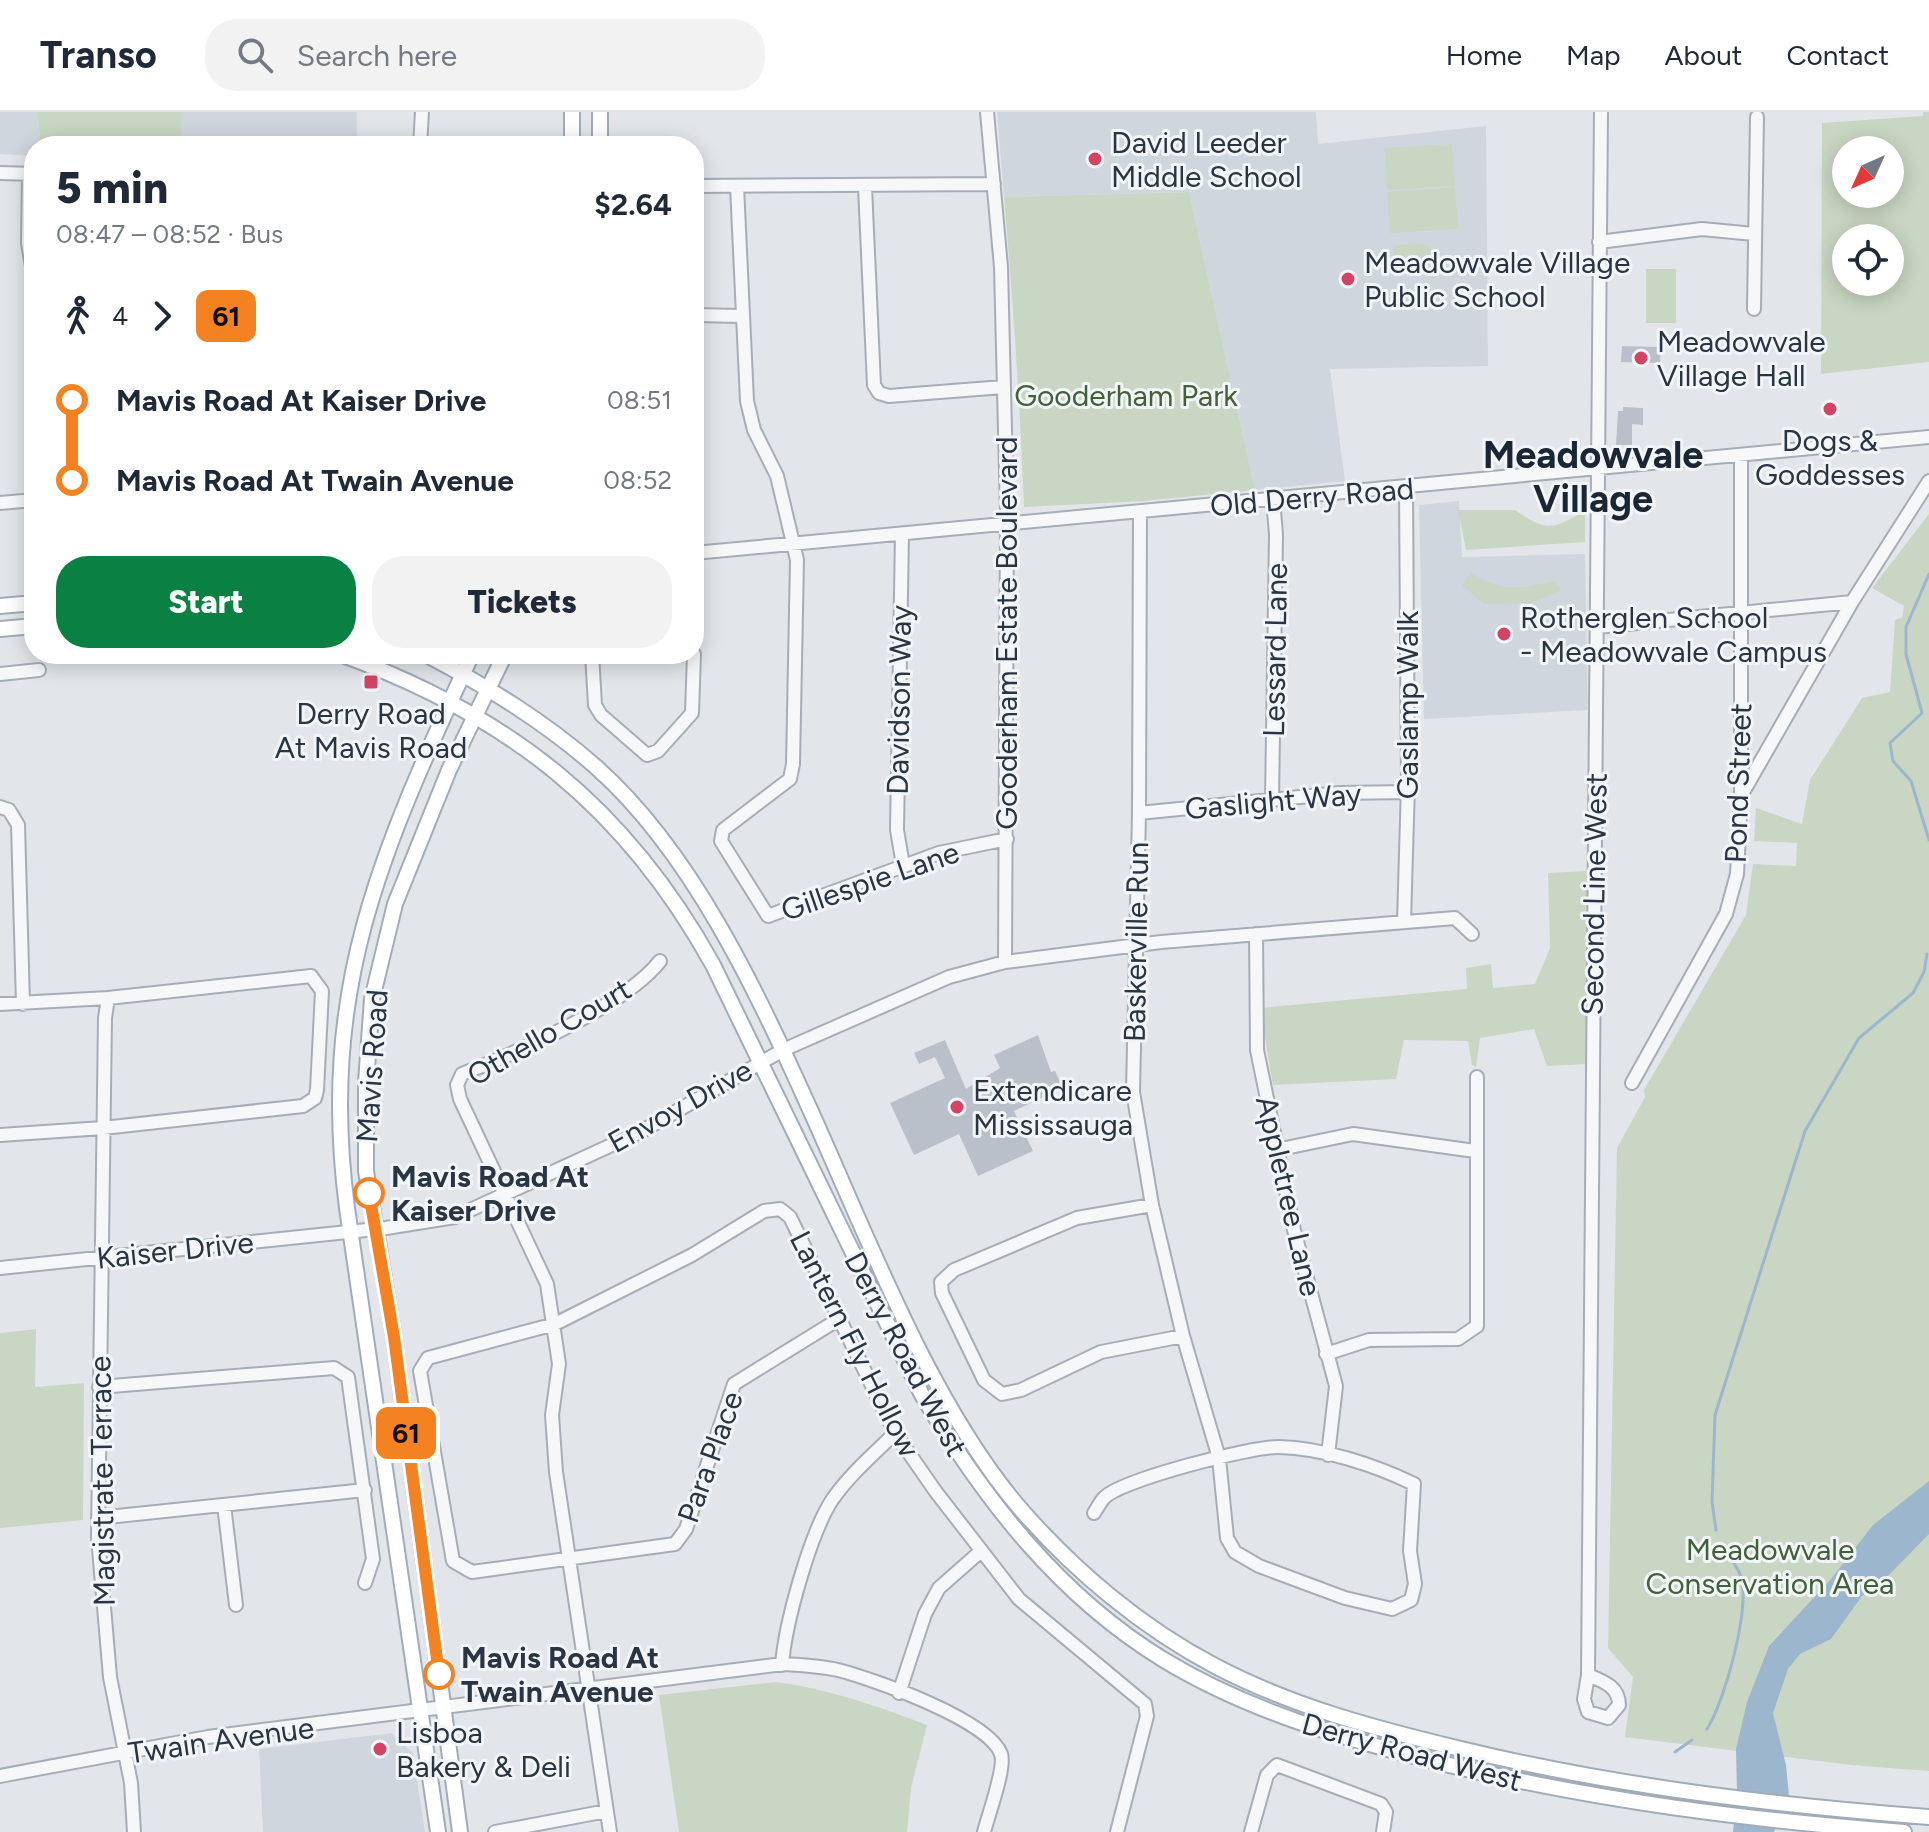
<!DOCTYPE html>
<html lang="en">
<head>
<meta charset="utf-8">
<style>
	body { margin:0; font-family:Figtree,sans-serif; background:#f2f2f3; color:#1f2937; height:100vh; display:flex; flex-direction:column; font-size:30px; white-space:nowrap }
	* { box-sizing:border-box; margin:0 }
	p { font-size:26px; color:#747a83 }
	.icon { flex:none; width:44px; height:44px; fill:none; stroke:currentColor; stroke-width:2; stroke-linecap:round; stroke-linejoin:round }
	.map { position:relative; flex:1; overflow:hidden }
	.side { position:absolute; left:24px; top:24px; width:680px; height:528px; display:flex; flex-direction:column; background:#fff; border-radius:32px; box-shadow:0 4px 20px #0003 }
	.side>* { flex:none }
	.badge { padding:0 16px; border-radius:12px; font-size:28px; line-height:52px }
	.needle { width:52px; rotate:225deg }
	.buttons { position:absolute; left:1832px; top:24px; display:grid; gap:16px }
	.buttons a { display:grid; place-items:center; width:72px; height:72px; border-radius:50%; background:#fff; box-shadow:0 4px 20px #0003; font-size:40px }
	.map>.badge { position:absolute; translate:-50% -50%; box-shadow:0 0 0 4px #fff }
	.legs { display:flex; align-items:center; gap:12px; height:88px; padding:0 32px; font-size:26px }
	.legs p { margin-inline-start:auto }
	.headline { display:flex; align-items:center; justify-content:space-between; height:136px; padding:0 32px }
	h1 { font-size:44px; font-weight:800; line-height:60px }
	.button { display:flex; gap:16px; margin-top:auto; padding:16px 32px }
	.button a { flex:1; height:92px; border-radius:32px; background:#0b8043; color:#fff; font-size:32px; font-weight:800; line-height:92px; text-align:center }
	.button a+a { background:#f2f2f3; color:#1f2937 }
	ul { padding:0 32px; list-style:none }
	li { display:flex; align-items:center; gap:28px; height:80px; font-size:30px }
	li i { display:grid; place-items:center; width:12px; height:100%; margin:0 10px; background:currentColor }
	li i::after { content:''; width:20px; height:20px; margin:-10px; border:6px solid; border-radius:50%; background:#fff }
	li p { margin-inline-start:auto }
	li:first-child i { background:linear-gradient(#0000 50%,currentColor 0) }
	li:last-child i { background:linear-gradient(currentColor 50%,#0000 0) }
	header { display:flex; align-items:center; gap:48px; box-sizing:border-box; height:112px; padding:0 40px; background:#fff; border-bottom:2px solid #e0e1e3 }
	header strong { font-size:38px }
	nav { display:flex; gap:44px; margin-inline-start:auto; font-size:28px }
	.search { width:560px; height:72px; background:#f2f2f3; display:flex; align-items:center; gap:20px; box-sizing:border-box; padding:0 28px; border-radius:32px; color:#747a83; font-size:30px }
	.map>svg:first-child { display:block }
</style>
</head>
<body>
<header>
<strong>Transo</strong>
<div class="search"><svg class="icon" aria-label="search" viewBox="0 0 24 24"><circle cx="10" cy="10" r="6"/><path d="M15 15l6 6"/></svg>Search here</div>
<nav><a>Home</a><a>Map</a><a>About</a><a>Contact</a></nav>
</header>
<div class="map">
<svg width="1929" height="1720" viewBox="0 0 1929 1720">
	<rect width="100%" height="100%" fill="#e2e6eb"/>
	<!-- built -->
	<path fill="#d0d6dd" d="M0,0H37L41,34H34V44L0,42Z
		M181,0H357V34H181Z
		M997,0H1316L1318,32L1486,14L1488,254L1330,257L1345,369L1255,378L1189,80L1004,85Z
		M1459,389L1462,445L1585,442L1588,598L1424,607L1419,393Z
		M392,1621L413,1641L425,1720H263L259,1637Z"/>
	<!-- green -->
	<path fill="#c9d6c3" fill-rule="evenodd" d="M37,0H182L181,34H41Z
		M1923,0H1929V250L1821,262L1822,11L1923,4ZM1846,38H1890V82H1846ZM1846,126H1890V170H1846Z
		M1452,32L1455,74L1387,78L1384,36Z
		M1455,75L1458,117L1390,121L1387,80Z
		M1189,80L1255,378L1143,389L1024,395C1020,291 1013,188 1004,85Z
		M1424,132L1431,136V142C1421,151 1407,153 1394,146L1393,137L1398,133Z
		M1646,157H1676V211H1646Z
		M1515,398C1546,419 1553,419 1585,398V430L1466,438L1458,398Z
		M1929,402V1659L1851,1653L1625,1625L1633,1565L1608,1536L1617,1036L1645,985L1644,978L1746,803L1753,752L1796,754L1797,731L1754,729L1756,696L1802,712L1810,668L1862,586L1890,580L1895,508L1902,506L1904,494L1872,476Z
		M1471,460C1499,481 1521,477 1554,469L1561,478L1532,491L1484,492L1462,473Z
		M1587,759L1588,952L1547,954L1534,917L1480,926L1476,955L1472,953L1468,929L1404,928L1396,967L1273,973L1260,896L1467,877L1466,856L1491,852L1493,876L1535,872L1550,836L1548,761Z
		M36,1217L35,1275L84,1271L83,1408L0,1416V1221Z
		M776,1570C829,1577 878,1594 927,1613L911,1676L907,1720H679L659,1583Z"/>
	<!-- water -->
	<path fill="#9cb7cd" d="M1929,1369V1422L1888,1464L1862,1484L1831,1527L1800,1542L1788,1557L1773,1601L1786,1653L1789,1684L1774,1720H1733L1737,1682L1736,1637L1747,1590L1769,1534L1832,1466L1873,1413Z"/>
	<g fill="none" stroke-linecap="round" stroke-linejoin="round">
		<!-- stream -->
		<path stroke="#9cb7cd" stroke-width="3" d="M1929,462L1906,515V542L1922,601L1890,631L1893,649L1911,669L1929,728
			M1716,1418L1712,1390L1715,1303L1805,1019L1859,926L1913,881L1924,860L1927,842
			M1707,1617C1725,1589 1750,1498 1741,1465C1739,1458 1733,1450 1729,1443
			M1675,1640L1692,1628"/>
	</g>
	<!-- building -->
	<path fill="#b9c0c9" d="M1622,234L1661,235L1660,251L1621,250Z
		M1623,295L1643,296V313L1632,312V333H1616L1618,299H1623Z
		M1038,923L1051,960L1055,959L1063,976L1014,999L1033,1039L978,1064L959,1022L914,1043L890,991L945,966L935,945L919,952L914,941L945,928L966,977L1000,956L994,943Z"/>
	<g fill="none" stroke-linecap="round" stroke-linejoin="round">
		<defs>
			<path id="minor" d="M987,0L1001,155L1007,400L1005,850
				M420,34L422,0
				M0,61L34,62
				M29,62L28,131L34,167
				M694,74L994,72
				M737,74L747,289L754,318L777,364L797,448L793,652L790,667L723,718L721,729L768,804L939,741L1007,727
				M865,75L874,273L879,281L889,284L1003,275
				M1599,130L1702,117L1754,122
				M1754,197L1757,5
				M694,203L741,204
				M0,391L34,388
				M902,422L897,718L903,753
				M694,441L1929,325
				M1597,515L1852,490
				M592,542L595,593L601,603L647,643L658,639L692,601L694,542
				M0,562L39,558
				M1742,682L1852,490L1929,369
				M1272,688L1276,422L1273,388
				M0,695L9,698L18,713L23,892
				M1139,701L1340,681L1408,680
				M1404,809L1408,673L1406,377
				M1256,822L1257,938L1294,1118L1336,1274L1328,1343
				M108,886L105,906L98,1425L110,1565L131,1671L134,1720
				M0,892L108,886L311,864L322,879L317,978L315,986L303,994L103,1016L0,1023
				M1632,971L1726,802L1737,762L1741,684V344
				M1276,1038L1353,1022L1475,1039
				M1152,1093L1077,1106L954,1158L941,1170L942,1181L984,1268L1002,1282L1021,1278L1101,1240L1183,1224
				M0,1156L386,1116L455,1105L642,1019L783,938L949,865L1005,850L1161,830L1455,806L1472,822
				M839,1207L734,1272L686,1417L675,1432L472,1460L453,1449L420,1259L428,1246L555,1212L692,1143L764,1099L780,1097L790,1105L895,1321L936,1380L1019,1487L1145,1592L1147,1604L1117,1720
				M1326,1242L1369,1228L1458,1227L1477,1214V965
				M99,1275L334,1256L348,1265L373,1447L365,1471
				M224,1393L236,1493
				M1094,1401C1097,1397 1100,1390 1104,1386C1120,1368 1253,1334 1279,1335C1323,1336 1375,1353 1414,1372L1410,1439L1415,1472L1411,1488L1392,1497L1345,1486L1259,1454L1235,1440L1227,1426L1219,1346L1183,1224L1152,1093L1133,980L1139,701L1140,400
				M98,1406L365,1378
				M782,1553C785,1512 810,1422 832,1388C849,1363 874,1342 895,1321
				M1588,1563C1602,1569 1619,1574 1619,1593L1608,1606L1588,1600L1584,1587L1588,1563L1601,0
				M899,1581L925,1502L939,1476L981,1439
				M0,1664L208,1625L783,1552C802,1553 820,1554 838,1558C873,1567 989,1608 1001,1642C1006,1655 988,1704 984,1720
				M495,1720L607,1699
				M610,1720L556,1360L552,1303L559,1252L547,1172L460,987L457,973L462,962C516,941 626,893 660,849
				M1251,1720L1267,1663L1277,1653L1381,1692L1386,1700L1383,1720"/>
			<path id="major" d="M600,0V34
				M572,34V0
				M0,494L34,491
				M0,517L34,514
				M340,542C508,603 625,694 713,853L922,1283C984,1387 1059,1484 1164,1548C1250,1600 1348,1628 1445,1652C1597,1689 1749,1708 1904,1720
				M425,542C486,574 544,609 596,655C692,740 756,878 808,993C866,1120 928,1288 1018,1394C1073,1458 1142,1516 1217,1555C1294,1595 1377,1617 1461,1637C1614,1674 1771,1693 1929,1705
				M438,1720L347,1096C318,874 383,737 472,542
				M460,1720L394,1225L366,1059V970L372,887L395,792L449,658L505,542"/>
		</defs>
		<!-- minor casing -->
		<use href="#minor" stroke="#a7adb6" stroke-width="16"/>
		<!-- major casing -->
		<use href="#major" stroke="#a1acb8" stroke-width="18"/>
		<!-- minor -->
		<use href="#minor" stroke="#f5f7f9" stroke-width="12"/>
		<!-- major -->
		<use href="#major" stroke="#fff" stroke-width="14"/>
	</g>
	<g fill="none" stroke-linecap="round" stroke-linejoin="round">
		<defs>
			<path id="line-1" d="M369,1081L394,1225L439,1562"/>
		</defs>
		<!-- line-1 casing -->
		<use href="#line-1" stroke="#fff" stroke-width="18"/>
		<!-- line-1 -->
		<use href="#line-1" stroke="#f58220" stroke-width="12"/>
	</g>
	<!-- markers -->
	<g fill="#d54364" stroke="#f2f5f8" stroke-width="3">
		<circle cx="1095" cy="47" r="8"/>
		<circle cx="1348" cy="167" r="8"/>
		<circle cx="1641" cy="246" r="8"/>
		<circle cx="1830" cy="297" r="8"/>
		<circle cx="1504" cy="522" r="8"/>
		<rect x="363" y="562" width="16" height="16" rx="4"/>
		<circle cx="957" cy="995" r="8"/>
		<circle cx="380" cy="1637" r="8"/>
	</g>
	<g fill="#fff" stroke="#f58220" stroke-width="4">
		<circle cx="369" cy="1081" r="14"/>
		<circle cx="439" cy="1562" r="14"/>
	</g>
	<g text-anchor="middle" dominant-baseline="central" stroke-width="6" stroke-linejoin="round" paint-order="stroke">
		<!-- poi labels -->
		<g font-size="30" fill="#293544" stroke="#f2f5f8" text-anchor="start">
			<text x="1111" y="30">David Leeder<tspan x="1111" dy="34">Middle School</tspan></text>
			<text x="1364" y="150">Meadowvale Village<tspan x="1364" dy="34">Public School</tspan></text>
			<text x="1657" y="229">Meadowvale<tspan x="1657" dy="34">Village Hall</tspan></text>
			<text x="1830" y="328" text-anchor="middle">Dogs &amp;<tspan x="1830" dy="34">Goddesses</tspan></text>
			<text x="1520" y="505">Rotherglen School<tspan x="1520" dy="34">- Meadowvale Campus</tspan></text>
			<text x="371" y="601" text-anchor="middle">Derry Road<tspan x="371" dy="34">At Mavis Road</tspan></text>
			<text x="973" y="978">Extendicare<tspan x="973" dy="34">Mississauga</tspan></text>
			<text x="396" y="1620">Lisboa<tspan x="396" dy="34">Bakery &amp; Deli</tspan></text>
		</g>
		<!-- park labels -->
		<g font-size="30" fill="#416136" stroke="#f2f5f8">
			<text x="1126" y="283">Gooderham Park</text>
			<text x="1770" y="1437">Meadowvale<tspan x="1770" dy="34">Conservation Area</tspan></text>
		</g>
		<!-- street labels -->
		<g font-size="30" fill="#293544" stroke="#f2f5f8">
			<text transform="translate(1312 385) rotate(-5)">Old Derry Road</text>
			<text transform="translate(1006 521) rotate(-90)">Gooderham Estate Boulevard</text>
			<text transform="translate(1275 538) rotate(-89)">Lessard Lane</text>
			<text transform="translate(899 588) rotate(-89)">Davidson Way</text>
			<text transform="translate(1407 593) rotate(-90)">Gaslamp Walk</text>
			<text transform="translate(1738 671) rotate(-88)">Pond Street</text>
			<text transform="translate(1273 689) rotate(-5)">Gaslight Way</text>
			<text transform="translate(870 769) rotate(-19)">Gillespie Lane</text>
			<text transform="translate(1594 782) rotate(-89)">Second Line West</text>
			<text transform="translate(1136 830) rotate(-89)">Baskerville Run</text>
			<text transform="translate(549 920) rotate(-30)">Othello Court</text>
			<text transform="translate(372 954) rotate(-86)">Mavis Road</text>
			<text transform="translate(680 994) rotate(-29)">Envoy Drive</text>
			<text transform="translate(1289 1084) rotate(77)">Appletree Lane</text>
			<text transform="translate(175 1138) rotate(-6)">Kaiser Drive</text>
			<text transform="translate(855 1232) rotate(63)">Lantern Fly Hollow</text>
			<text transform="translate(906 1242) rotate(62)">Derry Road West</text>
			<text transform="translate(710 1345) rotate(-70)">Para Place</text>
			<text transform="translate(102 1369) rotate(-91)">Magistrate Terrace</text>
			<text transform="translate(221 1628) rotate(-8)">Twain Avenue</text>
			<text transform="translate(1412 1640) rotate(15)">Derry Road West</text>
		</g>
		<!-- stop labels -->
		<g font-size="30" font-weight="bold" fill="#293544" stroke="#f2f5f8" text-anchor="start">
			<text x="391" y="1064">Mavis Road At<tspan x="391" dy="34">Kaiser Drive</tspan></text>
			<text x="461" y="1545">Mavis Road At<tspan x="461" dy="34">Twain Avenue</tspan></text>
		</g>
		<!-- district labels -->
		<g font-size="38" font-weight="bold" fill="#1b2635" stroke="#f2f5f8">
			<text x="1593" y="343">Meadowvale<tspan x="1593" dy="44">Village</tspan></text>
		</g>
	</g>
</svg>
<div class="buttons">
<a><svg class="needle" viewBox="-14 -14 28 28"><path d="M0-13l5 13h-10z" fill="#e53935"/><path d="M0 13l5-13h-10z" fill="#747a83"/></svg></a>
<a><svg class="icon" aria-label="locate" viewBox="0 0 24 24"><circle cx="12" cy="12" r="6"/><path d="M12 2v4M12 18v4M2 12h4M18 12h4"/></svg></a>
</div>
<b class="badge" style="left:406px;top:1321px;background:#f58220;color:#111">61</b>
<section class="side">
<div class="headline"><div><h1>5 min</h1><p>08:47 – 08:52 · Bus</p></div><b>$2.64</b></div>
<div class="legs"><svg class="icon" aria-label="walk" viewBox="0 0 24 24"><circle cx="13" cy="4" r="2"/><path d="M13 8l-2 6 4 7M11 14l-3 7M7 12l3-4h3l4 4"/></svg>4<svg class="icon" aria-label="forward" viewBox="0 0 24 24"><path d="M9 5l7 7-7 7"/></svg><b class="badge" style="background:#f58220;color:#111">61</b></div>
<ul>
<li><i style="color:#f58220"></i><b>Mavis Road At Kaiser Drive</b><p>08:51</p></li>
<li><i style="color:#f58220"></i><b>Mavis Road At Twain Avenue</b><p>08:52</p></li>
</ul>
<div class="button"><a>Start</a><a>Tickets</a></div>
</section>
</div>
</body>
</html>
